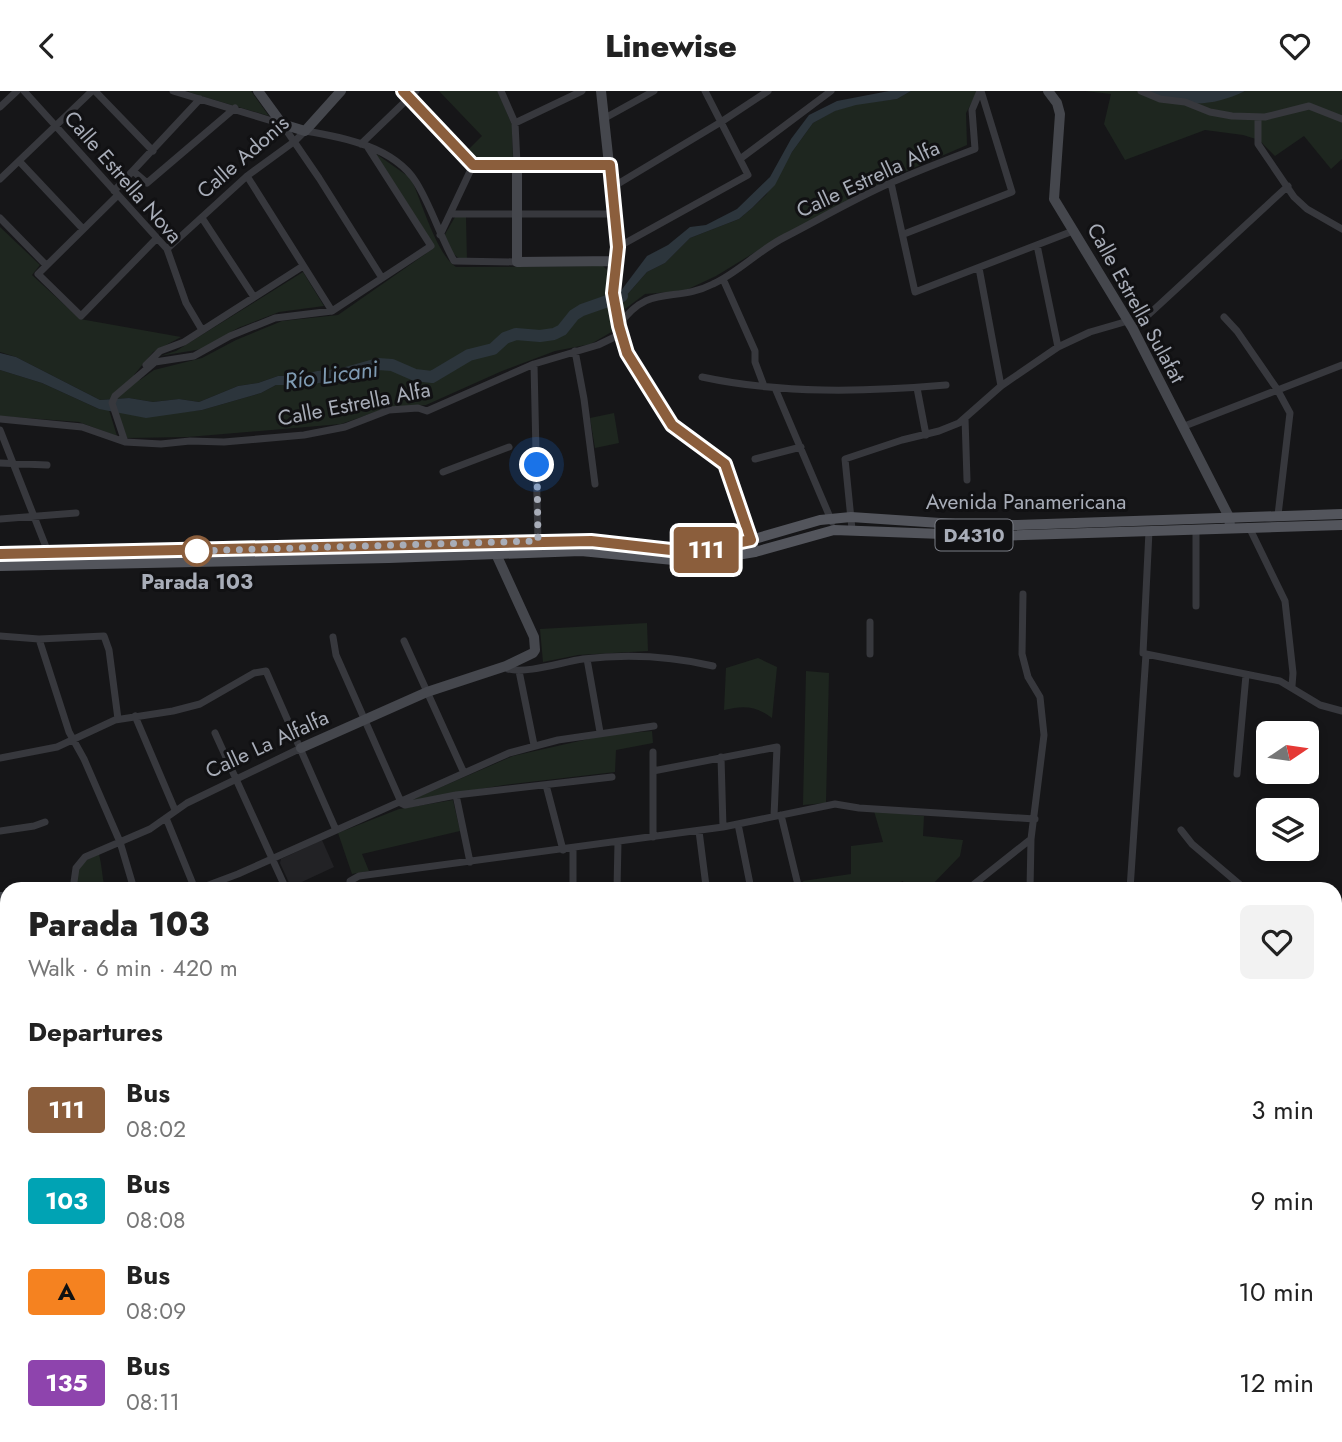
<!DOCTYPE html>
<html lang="en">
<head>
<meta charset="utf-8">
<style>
	body { margin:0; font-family:Jost,sans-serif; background:#f2f2f2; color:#222; height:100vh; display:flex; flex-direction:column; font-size:26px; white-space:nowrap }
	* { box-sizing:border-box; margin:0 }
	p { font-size:23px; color:#767676 }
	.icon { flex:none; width:38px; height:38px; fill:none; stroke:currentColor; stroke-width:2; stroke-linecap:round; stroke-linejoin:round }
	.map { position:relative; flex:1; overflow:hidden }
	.panel { position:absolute; left:0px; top:791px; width:1342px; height:560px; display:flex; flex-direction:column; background:#fff; border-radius:21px 21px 0 0; box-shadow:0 4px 10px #0003 }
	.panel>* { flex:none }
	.badge { padding:0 14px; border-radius:5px; font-size:24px; line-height:46px }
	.needle { width:46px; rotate:77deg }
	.tools { position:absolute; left:1256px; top:630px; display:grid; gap:14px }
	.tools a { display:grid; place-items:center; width:63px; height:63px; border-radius:10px; background:#fff; box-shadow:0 4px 10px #0003; font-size:35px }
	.you { position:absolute; width:35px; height:35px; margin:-18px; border:5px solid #fff; border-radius:50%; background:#1a73e8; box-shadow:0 0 0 10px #1a73e833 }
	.map>.badge { position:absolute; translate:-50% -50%; box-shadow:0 0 0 4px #fff }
	h2 { padding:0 28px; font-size:26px; line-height:63px }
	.round { display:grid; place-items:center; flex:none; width:74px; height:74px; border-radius:10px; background:#f2f2f2 }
	.summary { display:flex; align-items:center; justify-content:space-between; height:119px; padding:0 28px }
	h1 { font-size:33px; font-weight:800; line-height:52px }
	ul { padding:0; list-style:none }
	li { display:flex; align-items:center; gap:21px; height:91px; padding:0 28px }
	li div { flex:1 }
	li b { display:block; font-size:26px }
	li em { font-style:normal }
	li .badge { min-width:77px; font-weight:700; text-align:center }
	header { display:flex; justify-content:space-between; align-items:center; height:91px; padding:0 28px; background:#fff; font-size:32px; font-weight:800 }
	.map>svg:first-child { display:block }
</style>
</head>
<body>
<header><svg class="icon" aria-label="back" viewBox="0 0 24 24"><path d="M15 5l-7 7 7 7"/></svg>Linewise<svg class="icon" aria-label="heart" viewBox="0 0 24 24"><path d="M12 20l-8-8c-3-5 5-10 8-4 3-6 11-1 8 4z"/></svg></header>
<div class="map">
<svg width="1342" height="1351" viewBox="0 0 1342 1351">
	<rect width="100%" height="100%" fill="#161618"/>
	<!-- built -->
	<path fill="#222225" d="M322,749L334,776L291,796L280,772L281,768Z"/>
	<!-- green -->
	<path fill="#1e261f" d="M190,0H251L269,25L188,1Z
		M439,0H498L512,34L513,70H473L465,62L482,45Z
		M911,0H978L966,22L967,54L888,88L775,149L716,185L684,200L645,203L621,221L618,214L647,181L665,172L690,147L739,128L752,117L766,104L792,61L813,32L834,20L856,13L897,8Z
		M1085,0H1147L1223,7L1245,0H1342V68L1331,78L1304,45L1275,65L1259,49L1243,44L1205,39L1125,69L1104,33L1111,3Z
		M375,62L409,86L413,92C422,113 438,165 456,176L603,175L608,180L607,203L613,240L591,253L555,260L502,280L426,314L387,317L341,333L188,346L127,347L117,321L175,322L202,319L261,302L276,294H300L316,284L278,285L258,292L238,295L199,311L179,308L153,311L129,307L100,309L16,266L0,261V136L40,174L32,184L80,228L181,246L153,261L134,284L140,289L154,279L202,267L236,249L282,230L338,224L434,157Z
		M455,126H466L467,170C452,167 450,157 444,145Z
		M303,181L324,215L279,221L238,237L202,258L160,265L176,260Z
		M0,279L42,292L99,318L109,319L117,345L79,331L0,325Z
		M614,322L619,352L595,357L590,327Z
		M456,457V460L52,471V467Z
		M647,532L648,560L578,564L543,571L540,538Z
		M758,567L777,576L772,627C756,615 744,614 724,619L726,577Z
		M806,580L829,582L826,712L803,714Z
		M652,640L653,652L616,659L615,681L504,694L409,710L513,665L606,644Z
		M453,709L460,740L362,763L369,780L352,783L338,742L399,718Z
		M874,720L924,725L923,745L963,749L960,765L928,798H905L903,790L882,798H806L803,790L851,783V755L883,751Z
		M99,763C102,775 102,786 105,798H76C78,775 77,773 99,763Z"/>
	<!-- water -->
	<path fill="#2c353c" d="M889,0H911L897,8L856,14L835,20L813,32L792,61L775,94L752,117L739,128L690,147L665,172L647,181L618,214L617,205L647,165L668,154L690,136L706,134L737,118L770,86L791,48L809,24L837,10Z
		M1147,0H1245C1210,17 1182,16 1147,0Z
		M0,262L16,266L100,309L129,307L153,311L179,308L199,311L238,295L258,292L278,285L317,284L322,288L300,294H276L261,302L202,319L146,327L99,318L42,292L0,279Z"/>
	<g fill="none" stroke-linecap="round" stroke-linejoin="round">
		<!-- stream -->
		<path stroke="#2c353c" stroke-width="2" d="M0,907H7
			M1335,1104L1342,1099
			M0,1242H7
			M753,1351L763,1344"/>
		<!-- river -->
		<path stroke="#2c353c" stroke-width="12" d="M303,290L318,286L339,284L378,273L392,274L415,284L432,286L469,264L493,258L505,247L516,243L540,245L554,243L562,239L574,224L582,219L622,205"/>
		<!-- street -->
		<path stroke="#37383d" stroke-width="7" d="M24,0L167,158L186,212L202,239
			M95,0L153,60
			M173,0L282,33L319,87L382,187
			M501,0L515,32L517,73L610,74
			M1141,0L1160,8L1185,11L1210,21L1232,25L1265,26L1309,15L1342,28
			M0,16L17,0
			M1258,26V53L1294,106L1307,118L1342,138
			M605,27L654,0
			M515,32L582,0
			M361,53L416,0
			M740,68L831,0
			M19,70L83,138
			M133,80L147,92L235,17
			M247,85L332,220
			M0,88L92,0
			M891,92L915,201L1073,140
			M611,97L721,31L768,0
			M114,100L200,8
			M118,104L38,183L81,225L157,147
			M450,123H615
			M0,127L46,174
			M202,127L254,206
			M904,143L1012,101L981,0
			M440,144L473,74
			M1037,154L1058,256
			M618,156L748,84L705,0
			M167,158L247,85L295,50L305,40C343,46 394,56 416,91C431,115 440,145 454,170L517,171
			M979,177L1001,295
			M723,188L755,260V271L764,295
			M1224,226L1237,240L1277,298L1290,322L1278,424
			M619,234C650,191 674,213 713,193C739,181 759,159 785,146C820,128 854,108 890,92C918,80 946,69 975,58L972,19L980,0
			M1133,238L1288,95
			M575,260L584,308L595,393
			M534,273L538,451
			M146,274L160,260L184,251L303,175
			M702,286C781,303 865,301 946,294
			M775,297L832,431
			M917,297L926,344
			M965,327L967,389
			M0,328L82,336L125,351L161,353L190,350L224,351L304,344L345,336L389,319L418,317L427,320L534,273L598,254L621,243
			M1182,336L1342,274
			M0,339L46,456L47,466
			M125,351L112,312L115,305L155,271L194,265L230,245L275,227L332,220L431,155L367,55
			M755,368L801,356
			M0,372L47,374
			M443,381L509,356
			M0,428L76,422
			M1249,436L1285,510L1293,582L1292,595
			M852,438L845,368L902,349L939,340L959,332L1001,295L1058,256L1090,241L1128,230
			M1196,515V438
			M870,531V563
			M0,545L39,548L104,545L109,559L118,628
			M333,546L336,564L401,711
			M39,548L69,641L84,668L120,751L134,798
			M404,550L464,682
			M1143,562L1149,440
			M587,568L600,641
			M506,575L508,578C527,583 562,571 583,568C626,563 670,565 713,575
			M519,580L534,654
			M135,625L175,719
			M215,642L286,798
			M721,666L723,736
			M0,667L57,656L115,629L173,620L200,613L254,582L266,580L336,739
			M653,680L777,656L774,725
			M1237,683L1246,584
			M546,694L563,759
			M456,704L470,771
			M401,712L405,714L456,704L612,686
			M781,724L799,798
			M166,727L195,798
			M738,733L751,798
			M1181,739L1192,753L1245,798
			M0,740L34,735L45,731
			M699,740L706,795
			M653,746V661
			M573,757V798
			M73,798L76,777L85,766L150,738L187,712L301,657
			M198,798L238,783L509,662L558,649L654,635
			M350,798V790L359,785L723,736L835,713L859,717L1035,728
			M550,798L573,795
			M617,798L618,751
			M968,798L1031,748L1044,644L1040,606L1028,586L1022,563L1023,503
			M1030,798L1031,748
			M1130,798L1146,563L1280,590L1320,614L1342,620
			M0,876L7,878
			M0,920L7,921
			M0,1018L7,1027
			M0,1096L7,1105
			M0,1119L7,1113
			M0,1130L7,1144
			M1335,1237L1342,1236
			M0,1252L7,1253
			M0,1302L7,1336
			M9,1344L10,1351
			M93,1344L94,1351
			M159,1344L160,1351
			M237,1344L238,1351
			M318,1344L319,1351
			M466,1344L467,1351
			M812,1344L814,1351
			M865,1344L867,1351
			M928,1344L931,1351
			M1020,1344L1022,1351
			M1125,1344L1127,1351
			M1215,1344L1216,1351
			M1300,1344L1301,1351
			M666,1351V1346
			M1036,1351L1057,1344"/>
		<!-- secondary -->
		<path stroke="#45474d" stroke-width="10" d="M258,0L282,33L305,40L341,0
			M403,0L473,74L517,73V171L618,170
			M601,0L618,156L613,202L619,235L627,262L672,334C689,350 716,359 729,379L755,461
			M1048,0L1057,12L1060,23L1054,108L1133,238L1229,426L1230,435
			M301,657L427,601L506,575L533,562L535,559L534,546L496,463V455
			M0,806H7
			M1335,1083L1342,1080
			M404,1351L417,1344
			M781,1351L787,1344"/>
		<!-- primary -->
		<path stroke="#53555c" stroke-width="10" d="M0,463L591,450L680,460L702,459L751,449L820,429L851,426L970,434H1017L1342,423
			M0,475L389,467L581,460L694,471L755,461L834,439L996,445L1342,434"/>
	</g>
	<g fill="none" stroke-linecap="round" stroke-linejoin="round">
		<defs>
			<path id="line" d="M0,463L591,450L680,460L702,459L751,449L725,373L672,334L627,262L619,235L613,202L618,156L610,74H473L403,0"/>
		</defs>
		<!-- line casing -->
		<use href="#line" stroke="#fff" stroke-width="16"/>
		<!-- line -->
		<use href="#line" stroke="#8b5e3c" stroke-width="10"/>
		<!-- walk -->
		<path stroke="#a8adb8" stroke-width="7" stroke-dasharray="0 12.6" d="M197,460H193L538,450L537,374"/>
	</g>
	<!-- markers -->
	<circle fill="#fff" stroke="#8b5e3c" stroke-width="3.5" cx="197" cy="460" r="14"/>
	<g text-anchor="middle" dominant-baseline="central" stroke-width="6" stroke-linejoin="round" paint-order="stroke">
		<!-- shield labels -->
		<rect fill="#111113" stroke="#7b7e86" stroke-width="2" x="935.5" y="428.5" width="77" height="31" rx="5"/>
		<g font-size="19" font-weight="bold" fill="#a8adb8">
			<text x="974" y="444">D4310</text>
		</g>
		<!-- street labels -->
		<g font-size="21" fill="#a8adb8" stroke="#111113">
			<text transform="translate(243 66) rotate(-41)">Calle Adonis</text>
			<text transform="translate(123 86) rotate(49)">Calle Estrella Nova</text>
			<text transform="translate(868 88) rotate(-25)">Calle Estrella Alfa</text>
			<text transform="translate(1136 212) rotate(61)">Calle Estrella Sulafat</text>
			<text transform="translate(354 313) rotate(-11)">Calle Estrella Alfa</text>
			<text x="1026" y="411">Avenida Panamericana</text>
			<text transform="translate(267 653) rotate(-25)">Calle La Alfalfa</text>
		</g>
		<!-- stop labels -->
		<g font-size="21" font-weight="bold" fill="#a8adb8" stroke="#111113">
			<text x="197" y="491">Parada 103</text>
		</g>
		<!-- water labels -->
		<g font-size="23" font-style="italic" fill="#7f9bb3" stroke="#111113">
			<text transform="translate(331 284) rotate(-8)">Río Licani</text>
		</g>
	</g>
</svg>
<div class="tools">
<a><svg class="needle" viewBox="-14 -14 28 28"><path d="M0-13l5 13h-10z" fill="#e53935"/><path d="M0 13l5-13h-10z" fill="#767676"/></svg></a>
<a><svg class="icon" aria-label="layers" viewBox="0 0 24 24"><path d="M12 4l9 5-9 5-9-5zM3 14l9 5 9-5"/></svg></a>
</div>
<div class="you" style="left:537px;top:374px"></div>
<b class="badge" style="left:706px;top:459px;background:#8b5e3c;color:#fff">111</b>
<section class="panel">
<div class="summary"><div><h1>Parada 103</h1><p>Walk · 6 min · 420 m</p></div><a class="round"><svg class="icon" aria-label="heart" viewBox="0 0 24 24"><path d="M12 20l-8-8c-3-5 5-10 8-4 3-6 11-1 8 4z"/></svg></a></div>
<h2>Departures</h2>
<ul>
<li><span class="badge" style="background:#8b5e3c;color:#fff">111</span><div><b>Bus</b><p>08:02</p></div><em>3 min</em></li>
<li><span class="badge" style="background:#00a3b4;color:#fff">103</span><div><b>Bus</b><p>08:08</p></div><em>9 min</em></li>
<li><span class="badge" style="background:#f58220;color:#111">A</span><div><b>Bus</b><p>08:09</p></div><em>10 min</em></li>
<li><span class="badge" style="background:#8e44ad;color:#fff">135</span><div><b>Bus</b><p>08:11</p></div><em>12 min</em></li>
</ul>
</section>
</div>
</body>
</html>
